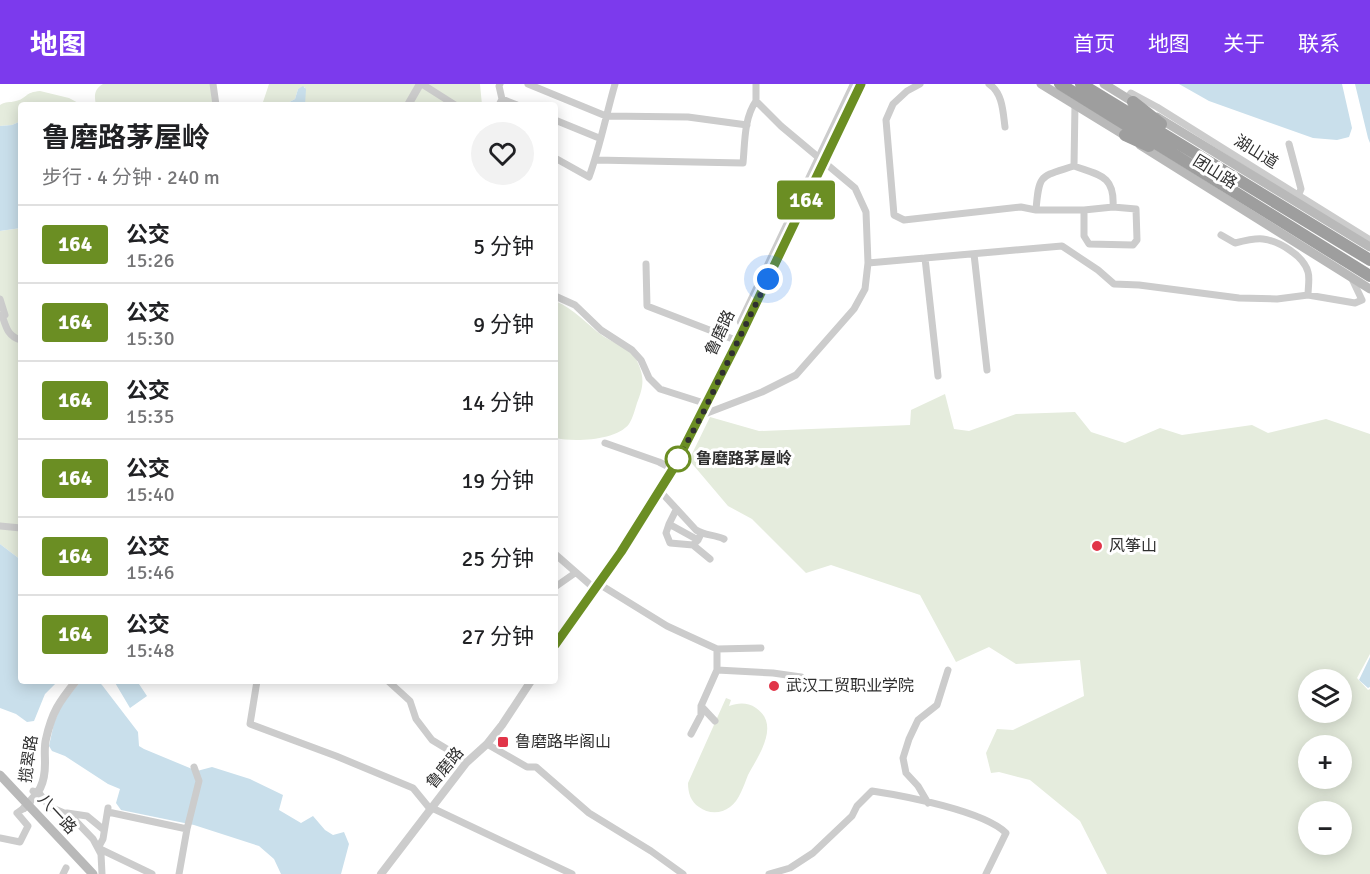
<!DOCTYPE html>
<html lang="zh">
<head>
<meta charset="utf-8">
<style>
	body { margin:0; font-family:Signika,"Noto Sans SC",sans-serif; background:#f2f2f2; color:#202124; height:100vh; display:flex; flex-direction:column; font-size:22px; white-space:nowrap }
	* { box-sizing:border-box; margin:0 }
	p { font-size:20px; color:#757577 }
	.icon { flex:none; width:33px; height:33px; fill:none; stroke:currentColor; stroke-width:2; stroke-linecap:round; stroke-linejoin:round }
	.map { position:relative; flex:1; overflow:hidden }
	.sheet { position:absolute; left:18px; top:18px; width:540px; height:582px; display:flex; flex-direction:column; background:#fff; border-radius:6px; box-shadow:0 3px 15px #0003 }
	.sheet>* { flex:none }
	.badge { padding:0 12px; border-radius:4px; font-size:21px; line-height:39px }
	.buttons { position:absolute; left:1298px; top:585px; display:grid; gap:12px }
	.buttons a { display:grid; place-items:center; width:54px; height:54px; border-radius:50%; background:#fff; box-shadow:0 3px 15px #0003; font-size:30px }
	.you { position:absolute; width:30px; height:30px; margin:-15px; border:4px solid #fff; border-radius:50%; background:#1a73e8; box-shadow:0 0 0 9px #1a73e833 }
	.map>.badge { position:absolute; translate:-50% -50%; box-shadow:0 0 0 3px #fff }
	.round { display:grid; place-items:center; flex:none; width:63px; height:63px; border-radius:32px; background:#f2f2f2 }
	.headline { display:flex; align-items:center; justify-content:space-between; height:102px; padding:0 24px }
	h1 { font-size:28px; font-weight:700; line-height:45px }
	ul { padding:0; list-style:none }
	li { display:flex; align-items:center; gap:18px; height:78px; padding:0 24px; border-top:2px solid #e0e0e0 }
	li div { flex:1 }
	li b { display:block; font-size:22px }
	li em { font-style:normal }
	li .badge { min-width:66px; font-weight:700; text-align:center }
	header { display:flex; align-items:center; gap:36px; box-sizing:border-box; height:84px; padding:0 30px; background:#7c3aed; color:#fff }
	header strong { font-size:28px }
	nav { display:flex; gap:33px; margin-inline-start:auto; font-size:21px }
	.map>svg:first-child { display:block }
</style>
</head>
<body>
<header>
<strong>地图</strong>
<nav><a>首页</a><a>地图</a><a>关于</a><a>联系</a></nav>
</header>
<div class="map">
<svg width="1370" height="790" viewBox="0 0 1370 790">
	<rect width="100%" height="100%" fill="#fff"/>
	<!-- green -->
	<path fill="#e5ecdd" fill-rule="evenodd" d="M103,0H215L217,21H96C94,12 94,5 103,0Z
		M269,0H480L482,21H305V3L298,5L295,15L284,21H262Z
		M40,7L69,14L82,21H21V37L12,41L0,42V21C6,17 9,19 16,17C26,15 25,8 40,7Z
		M21,144V476L0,460V147Z
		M555,217C575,225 586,240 603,252C615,260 632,264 638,279C645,295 643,304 637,319C635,325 633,334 629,340C616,357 573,358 555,354Z
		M945,310L954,345L969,347L1016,330L1075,328L1091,348L1125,359L1160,344L1182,351L1252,341L1268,349L1326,335L1370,350V570L1357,594L1368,606L1370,605V790H1107L1080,737L1030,696L999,688L991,689L986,669L997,645L1013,646L1084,612L1080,576L1016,580L989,563L956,578L920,511L831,481L806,489L752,435L728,422L689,376L710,333L759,347L910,341L911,326ZM1308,596H1341V628H1308ZM1308,662H1341V694H1308ZM1308,728H1341V760H1308Z
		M726,614L731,616L729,622C738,619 747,618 756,624C781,641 758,672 748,691C744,701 739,717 730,723C721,730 708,730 699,723C691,718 688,709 688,699Z"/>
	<!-- water -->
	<path fill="#c9dfeb" d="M1179,0H1342L1352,44L1349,53L1337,56L1313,54L1209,17Z
		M1355,0H1370V59L1368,54Z
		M303,2L306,5L305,21H284L295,15L298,5Z
		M21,37V144L0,147V42L12,41Z
		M0,460L21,476V597H58L45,610L34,637L27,638L16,630L0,624Z
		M1370,573V603L1368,604L1359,596Z
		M81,597H98L102,601L138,648L139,662L144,665L197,687L212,683L250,695L283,711L279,726L301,739L313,732L325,746L333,751L344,748L349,760L341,790H281L274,775L259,762L194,741L121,726L116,719L120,705L108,700L65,672L52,667L49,662L54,639L62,620Z
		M114,597H137L147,612L130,624Z"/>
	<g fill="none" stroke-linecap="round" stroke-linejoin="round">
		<!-- minor -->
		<path stroke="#ccc" stroke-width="7" d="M213,0L216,21
			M422,0L455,21
			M500,0L499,2L502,15
			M528,0L606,32L688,33L747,41
			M920,0L907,7L893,20L886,36L894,131L904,136L1021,123L1036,126
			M989,0C1003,9 1003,29 1005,43
			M1127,14L1131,9L1157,23L1370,156
			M1075,20L1074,82C1099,91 1115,91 1113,123L1136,125L1137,156L1133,161L1089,160L1084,152V126L1113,123
			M499,21L502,15L517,21
			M555,36L599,54
			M1289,60L1301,105L1297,115
			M555,74L589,93C600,63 606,31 615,0
			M595,76L743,79C745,58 744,34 756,17
			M1074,82C1040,93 1039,89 1036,126H1084
			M1221,151L1235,159C1243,157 1255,154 1263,155C1279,157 1304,172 1308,188C1310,194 1308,204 1308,211
			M974,170L987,286
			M925,174L938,292
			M868,179L1062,162L1098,186L1114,200L1139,201L1239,214L1277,215L1308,211L1355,219L1362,216L1353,197L1355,196
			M646,180L647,222L738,257
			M555,212L575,221L601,246L632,266L641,276L649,294L660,305L707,320
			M0,215L5,231L0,232
			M2,231C6,243 8,253 21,256
			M702,331L762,308L796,291L854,225L865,205L868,179L866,128L855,104L781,42L756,17V0
			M605,359L659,378L673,385
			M660,407L696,446C705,452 714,450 724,455
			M676,426L669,440L698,456L701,450
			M669,440L666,449L670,459L693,461L698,456
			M0,442L21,444
			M693,461L710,475
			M555,470L595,505
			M599,500L667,542L717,565L761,564
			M555,503L575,489
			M717,565V586L773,589L801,593
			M257,597L250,640L336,672L413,704L431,726
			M388,597L410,617L416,635L432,656L460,673L466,679
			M715,637L701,622L717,586
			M691,650L701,631V622
			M487,660L527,683H536L589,729L651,767L683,790
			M33,707L39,709L50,723L71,732L93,755L101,770L102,790
			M928,719L918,702L906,689L903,674L909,655L918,636L937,621L948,586
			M108,724L103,755L98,764L152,790
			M432,724L572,790
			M108,728L187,745L179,790
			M67,729L87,732L104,746
			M187,745L199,697L194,683
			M0,754L20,758L28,742L17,729L24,724
			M63,790L66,784
			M769,790L790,784L813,769L852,732L857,722L872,707C905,712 984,727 1006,749L986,790"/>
		<!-- tertiary -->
		<path stroke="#ccc" stroke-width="8" d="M408,21L420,0
			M741,238L854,0
			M555,561L621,468L673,385L738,257L861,0
			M24,724C39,708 45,702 45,679C45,671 44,663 46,655C52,628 59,618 76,597
			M381,790L466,679L487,660L502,641L531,597"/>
		<!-- secondary -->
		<path stroke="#b9b9b9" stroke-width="9" d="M1041,0L1129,54
			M1104,0L1138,21
			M1157,33L1370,163
			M1140,61L1370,205
			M0,691L93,790"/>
		<!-- trunk -->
		<path stroke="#9e9e9e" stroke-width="12" d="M1060,0L1370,192
			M1081,0L1370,176
			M1133,18L1161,40
			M1125,51L1149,62"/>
	</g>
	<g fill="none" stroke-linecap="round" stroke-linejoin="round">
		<defs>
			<path id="line" d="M555,561L621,468L673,385L738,257L861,0"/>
		</defs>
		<!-- line casing -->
		<use href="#line" stroke="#fff" stroke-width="14"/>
		<!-- line -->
		<use href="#line" stroke="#6b8e23" stroke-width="9"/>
		<!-- walk -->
		<path stroke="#2f2f2f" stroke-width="6" stroke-dasharray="0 10.8" d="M678,375L702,331L768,195"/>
	</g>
	<!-- markers -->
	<circle fill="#fff" stroke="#6b8e23" stroke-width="3" cx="678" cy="375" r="12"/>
	<g fill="#e13549" stroke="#fff" stroke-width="2">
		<circle cx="1097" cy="462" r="6"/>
		<circle cx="774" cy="602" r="6"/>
		<rect x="497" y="652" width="12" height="12" rx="3"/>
	</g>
	<g text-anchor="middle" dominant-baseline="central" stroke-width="6" stroke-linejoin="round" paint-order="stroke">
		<!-- street labels -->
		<g font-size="16" fill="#2f2f2f" stroke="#fff">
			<text transform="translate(1256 68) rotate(32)">湖山道</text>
			<text transform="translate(1215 88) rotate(32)">团山路</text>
			<text transform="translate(720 249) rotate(-65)">鲁磨路</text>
			<text transform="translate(29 675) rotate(-82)">揽翠路</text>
			<text transform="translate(445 684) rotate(-50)">鲁磨路</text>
			<text transform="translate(57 730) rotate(47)">八一路</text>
		</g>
		<!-- stop labels -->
		<g font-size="16" font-weight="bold" fill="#2f2f2f" stroke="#fff" text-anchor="start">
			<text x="696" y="375">鲁磨路茅屋岭</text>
		</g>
		<!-- poi labels -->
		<g font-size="16" fill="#2f2f2f" stroke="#fff" text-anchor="start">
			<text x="1109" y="462">风筝山</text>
			<text x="786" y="602">武汉工贸职业学院</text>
			<text x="515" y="658">鲁磨路毕阁山</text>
		</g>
	</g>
</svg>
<div class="buttons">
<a><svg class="icon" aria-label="layers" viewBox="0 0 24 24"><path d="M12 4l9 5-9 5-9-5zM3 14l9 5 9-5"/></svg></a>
<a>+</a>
<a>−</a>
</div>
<div class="you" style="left:768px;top:195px"></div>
<b class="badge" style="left:806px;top:116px;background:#6b8e23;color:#fff">164</b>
<section class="sheet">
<div class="headline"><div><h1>鲁磨路茅屋岭</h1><p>步行 · 4 分钟 · 240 m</p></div><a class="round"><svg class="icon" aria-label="heart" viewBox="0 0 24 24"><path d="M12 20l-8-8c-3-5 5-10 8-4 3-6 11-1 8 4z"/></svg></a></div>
<ul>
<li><span class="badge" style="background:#6b8e23;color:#fff">164</span><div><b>公交</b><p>15:26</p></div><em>5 分钟</em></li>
<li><span class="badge" style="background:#6b8e23;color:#fff">164</span><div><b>公交</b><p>15:30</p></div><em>9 分钟</em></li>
<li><span class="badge" style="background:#6b8e23;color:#fff">164</span><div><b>公交</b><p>15:35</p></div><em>14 分钟</em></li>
<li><span class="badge" style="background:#6b8e23;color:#fff">164</span><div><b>公交</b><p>15:40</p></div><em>19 分钟</em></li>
<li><span class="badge" style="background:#6b8e23;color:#fff">164</span><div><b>公交</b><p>15:46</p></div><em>25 分钟</em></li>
<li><span class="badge" style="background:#6b8e23;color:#fff">164</span><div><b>公交</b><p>15:48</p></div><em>27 分钟</em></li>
</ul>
</section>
</div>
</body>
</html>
